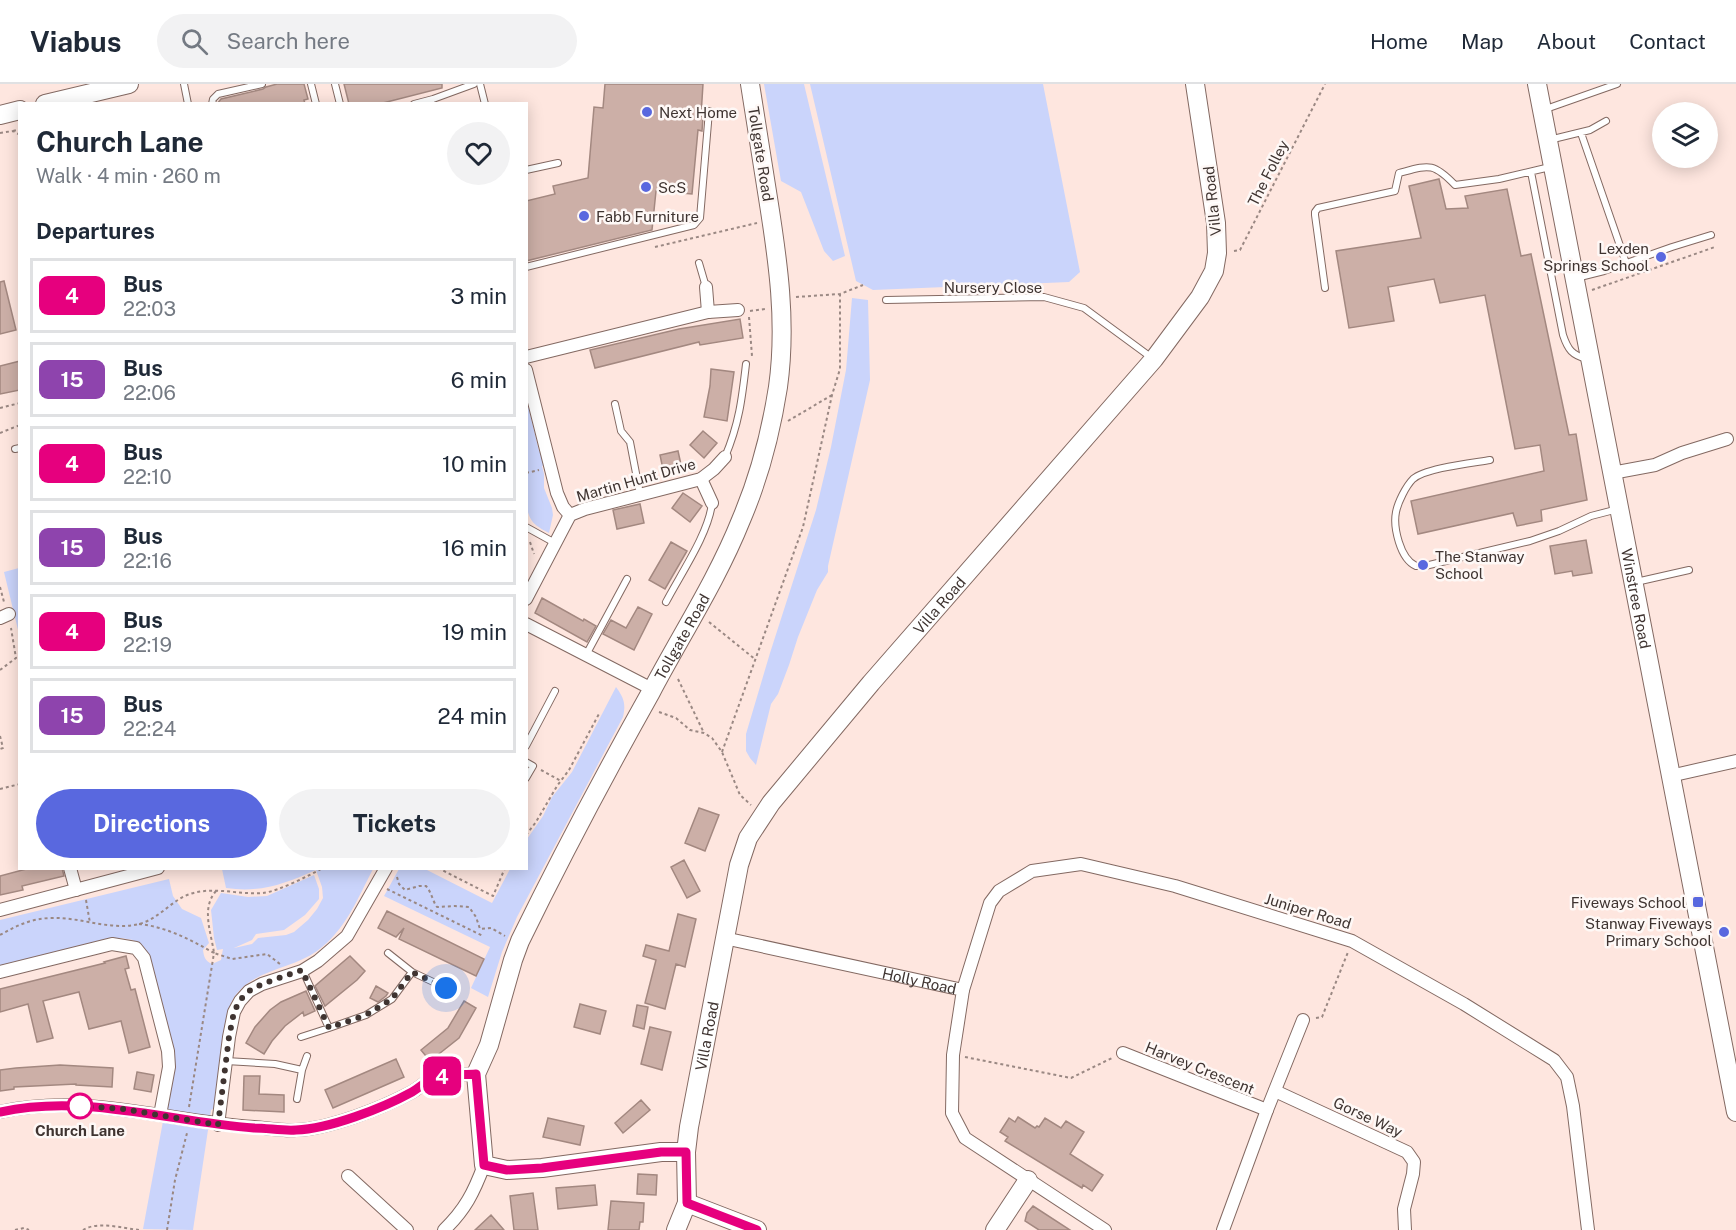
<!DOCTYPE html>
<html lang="en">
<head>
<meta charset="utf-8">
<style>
	body { margin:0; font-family:"Public Sans",sans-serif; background:#f2f2f3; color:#1f2937; height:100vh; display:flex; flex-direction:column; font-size:22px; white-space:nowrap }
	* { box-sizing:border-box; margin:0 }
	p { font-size:20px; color:#747a83 }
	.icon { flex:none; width:33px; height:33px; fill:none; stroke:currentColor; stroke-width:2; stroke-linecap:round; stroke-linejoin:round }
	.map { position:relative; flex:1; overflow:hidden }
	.sheet { position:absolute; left:18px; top:18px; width:510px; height:768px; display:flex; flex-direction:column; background:#fff; border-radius:0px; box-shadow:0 3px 15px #0003 }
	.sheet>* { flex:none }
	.badge { padding:0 12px; border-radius:9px; font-size:21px; line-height:39px }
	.fabs { position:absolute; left:1652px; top:18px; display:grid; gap:12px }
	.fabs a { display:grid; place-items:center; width:66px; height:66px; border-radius:50%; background:#fff; box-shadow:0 3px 15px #0003; font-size:30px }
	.you { position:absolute; width:30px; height:30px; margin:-15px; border:4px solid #fff; border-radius:50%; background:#1a73e8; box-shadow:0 0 0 9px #1a73e833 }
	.map>.badge { position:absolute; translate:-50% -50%; box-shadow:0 0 0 3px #fff }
	h2 { padding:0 18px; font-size:22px; line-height:54px }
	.round { display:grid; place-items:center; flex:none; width:63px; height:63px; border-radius:32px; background:#f2f2f3 }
	.overview { display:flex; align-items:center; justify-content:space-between; height:102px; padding:0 18px }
	h1 { font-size:28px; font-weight:700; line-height:45px }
	.primary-button { display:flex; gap:12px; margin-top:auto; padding:12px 18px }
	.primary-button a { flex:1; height:69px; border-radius:36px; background:#5968df; color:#fff; font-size:24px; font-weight:700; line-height:69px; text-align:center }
	.primary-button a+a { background:#f2f2f3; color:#1f2937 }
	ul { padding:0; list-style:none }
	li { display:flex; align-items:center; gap:18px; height:75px; margin:0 12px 9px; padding:0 6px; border:3px solid #e0e1e3; border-radius:0px }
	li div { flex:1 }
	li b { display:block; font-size:22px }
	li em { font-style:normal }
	li .badge { min-width:66px; font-weight:700; text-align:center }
	header { display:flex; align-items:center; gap:36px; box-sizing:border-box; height:84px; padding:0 30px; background:#fff; border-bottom:2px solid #e0e1e3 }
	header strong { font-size:28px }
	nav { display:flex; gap:33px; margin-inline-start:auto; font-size:21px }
	.search { width:420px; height:54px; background:#f2f2f3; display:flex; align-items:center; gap:15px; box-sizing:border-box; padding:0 21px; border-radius:33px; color:#747a83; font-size:22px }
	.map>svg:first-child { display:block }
</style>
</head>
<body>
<header>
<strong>Viabus</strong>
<div class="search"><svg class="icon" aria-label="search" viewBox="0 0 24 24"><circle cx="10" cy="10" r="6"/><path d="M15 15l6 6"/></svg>Search here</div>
<nav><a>Home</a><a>Map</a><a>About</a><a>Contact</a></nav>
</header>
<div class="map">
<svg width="1736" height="1146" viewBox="0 0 1736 1146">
	<rect width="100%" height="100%" fill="#fee6df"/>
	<!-- green -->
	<path fill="#cad4fb" d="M764,0H804L845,172L833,177L824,167L801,108L781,97Z
		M810,0H1043L1080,188L1069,198L873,206L856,197Z
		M852,214L868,216L870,296L828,482V488L817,506L798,553L789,581L778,610L771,620L756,681L750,674L746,667V650L770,569L816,426L831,363L846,286Z
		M526,313L539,367L546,376L547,380L542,382L544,390V404L552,424L553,431L549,449C536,442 530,439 527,424Z
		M19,484V550L4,488Z
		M616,603C624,614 626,620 623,633L517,833L502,868L488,913L471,904L490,863L384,812L399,785H425L492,819L510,785L526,784L527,755L543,732L552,713L572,688Z
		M222,785H373C358,814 345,847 317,867C291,886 248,886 232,917C227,927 227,941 226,953C224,975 222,998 220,1021L211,1026L193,1146L143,1145L174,978L143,864L133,856L121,854L0,884V836L169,795L173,812L182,825L201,834L209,859L203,866C204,873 205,877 212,880L221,876L223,865L217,866L214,854L211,826L221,809L248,813L267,812L314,791L319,805V815L305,831L284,846L256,850L252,856L234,864L252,860L258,854L286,851L294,848L308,836L317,825L323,814L322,803L316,786C284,800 261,809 226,804Z"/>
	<!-- building -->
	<path fill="#ccafa7" stroke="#a38880" stroke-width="1.5" d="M277,0H304L308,15L304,16L305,20H217L221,15L263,5L266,3Z
		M344,0H442V4L379,20H349Z
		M605,0H703L701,32L703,33L702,47L698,46L692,110L656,107L652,146L526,177V117L555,110L553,102L588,94L594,23L603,24Z
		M1439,95L1446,125L1468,124L1465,112L1507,105L1521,172L1531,170L1569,351L1576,350L1587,416L1541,426L1542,437L1517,442L1513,429L1418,450L1411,417L1544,387L1540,361L1515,365L1485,211L1440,219L1434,195L1388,203L1394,237L1349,244L1336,167L1421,154L1409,102Z
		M4,197L16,246L0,250V198Z
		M740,235L743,254L700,261L699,258L595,284L590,266L679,245Z
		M20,277V306L0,310V282Z
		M711,285L734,288L727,337L704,333L710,302Z
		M703,347L717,359L704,374L690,361Z
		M678,367L682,385L664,390L660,371Z
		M683,409L702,422L690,438L672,424Z
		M640,420L644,439L617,445L613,426Z
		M1586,456L1592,489L1573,492L1572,487L1555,490L1550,462Z
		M671,458L687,467L665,505L649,496Z
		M542,514L583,537L584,535L596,542L587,558L535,529Z
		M638,523L652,530L634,566L603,550L611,536L626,544Z
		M699,724L719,731L705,767L685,759Z
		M684,776L700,807L687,814L671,783Z
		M30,784H62L64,792L22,802L23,806L0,811V792Z
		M387,827L484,875L476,892L399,855L404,844L396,853L378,844Z
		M678,830L696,835L685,883L676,880L665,925L645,919L656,876L643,872L646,861L669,867Z
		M126,872L129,884L125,885L131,906L135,905L150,963L129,969L121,937L89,945L79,908L43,917L53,954L37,958L28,920L0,928V905L105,879L104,878Z
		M350,872L365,887L357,896L325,922L315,902Z
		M376,902L388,909L386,912L378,918L370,914Z
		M306,907L315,927L304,932L303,928L285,942L272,957L264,970L246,959L255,943L270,926L281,918Z
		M464,917L476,924L459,954L430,977L421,966L448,944Z
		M580,920L606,927L600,950L574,943Z
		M637,921L648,923L644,945L633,942Z
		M650,943L671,948L662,986L641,980Z
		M396,975L404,993L333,1024L325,1006Z
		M60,981L113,984L112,1003L76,1001V1000L14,1003V1005L0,1007V986L16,984Z
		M137,988L154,991L151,1008L134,1005Z
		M244,992H260L259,1010L284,1011V1028L243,1026Z
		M641,1016L650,1026L623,1049L615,1039Z
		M1018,1033L1035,1044L1037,1042L1039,1043L1045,1034L1061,1044L1066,1037L1084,1048L1070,1070L1103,1091L1092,1107L1083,1101L1082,1104L1005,1057L1008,1053L1000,1048L1009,1034L1015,1038Z
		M548,1034L584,1042L580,1061L543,1053Z
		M638,1090L657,1091L656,1111L637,1110Z
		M595,1101L597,1121L558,1125L556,1104Z
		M533,1109L538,1146H514L510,1112Z
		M611,1117L644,1119L643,1138H640L639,1146H608Z
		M1033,1122L1070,1146H1039L1025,1137L1027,1129Z
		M491,1131L504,1146H475Z"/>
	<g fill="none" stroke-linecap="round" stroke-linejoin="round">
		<defs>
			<path id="lane" d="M184,0L188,20
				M311,0L316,20
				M335,0L340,20
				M480,0L485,20
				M212,20L213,15L218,10L262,0
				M414,20L433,15L474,0
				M1543,26L1617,0
				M1581,49L1626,179
				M1549,56L1590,46L1606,37
				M526,86L558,79
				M1531,88L1563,251C1568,266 1572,271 1587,275
				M699,179L706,203
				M526,183L694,141L700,134L709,27
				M1576,194L1604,187L1672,163L1711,151
				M1325,204L1315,131V128L1318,124L1395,107L1399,89C1429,81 1433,78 1455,101L1499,95L1550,83
				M886,216L1044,213L1084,224L1152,274
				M615,320L621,347L630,358L640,410
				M15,365L20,364
				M725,373C739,340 742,315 746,280
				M1490,376C1472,379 1425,384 1413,395C1406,402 1398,418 1396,428C1393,443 1400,475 1416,482C1416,482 1425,482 1425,482L1530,457L1559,447L1591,432L1618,425
				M526,443L555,459
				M1636,498L1689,486
				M666,518C680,491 709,449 712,419
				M586,571L627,495
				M526,662L555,607
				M526,678L533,682L526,694
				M412,888L446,904
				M329,944L366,931L392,915L412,888L388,869
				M301,953L329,944L303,887
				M226,977L275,980L302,986L297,1015
				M302,986L307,972"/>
			<g id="street">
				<path d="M706,203L708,228"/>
				<path d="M526,273L708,228L738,226"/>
				<path d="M526,286L557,409L563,423L570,431"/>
				<path d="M1612,389L1655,381L1682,369L1727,355"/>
				<path d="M701,395L712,419"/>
				<path d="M526,515L570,431L585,425L701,395L714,385L725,373"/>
				<path d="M0,534L9,530"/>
				<path d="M526,540L652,605"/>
				<path d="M1670,692L1736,677"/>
				<path d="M70,784L76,806"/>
				<path d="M0,826L158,784"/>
				<path id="s1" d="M724,854L963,906L953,971L952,1029L965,1054L1105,1146"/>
				<path d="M0,888L112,860L136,864L144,874L168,967L169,983L160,1031"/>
				<path d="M963,906L990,819L999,807L1032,787L1081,780L1175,802L1352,857L1464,920L1554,976L1567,993L1573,1022L1588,1146"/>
				<path d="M1123,969L1267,1026"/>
				<path d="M1275,1007L1407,1068L1414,1078L1413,1090L1404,1125L1405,1146"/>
				<path d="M0,1028C85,1008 170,1038 254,1043C268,1044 282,1047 296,1046C329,1045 382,1024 412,1008C421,1003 430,993 440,992C451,990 464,991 476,990"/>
				<path d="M218,1041L229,953L234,928L240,917L249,907L262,900L302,887L318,877L347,852L386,784"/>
				<path d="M348,1092L407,1146"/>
				<path d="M444,1146C465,1126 474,1108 484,1081"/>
				<path d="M1223,1146L1267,1026L1303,936"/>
			</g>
			<g id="secondary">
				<path id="s2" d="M1537,0C1604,343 1669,685 1736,1028"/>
				<path d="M45,20L129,0"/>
				<path d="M0,31L20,26"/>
				<path id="s3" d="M686,1068H661L542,1084L507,1086L484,1081L476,990L489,961L513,876L520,857C561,773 605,690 651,608C681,551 717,496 741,436C759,394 771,348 778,303C787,239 778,177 768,114C762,76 756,38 750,0"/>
				<path d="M687,1119L757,1146"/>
				<path id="s4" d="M676,1146L687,1119L686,1068L689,1043L739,781L748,754L771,719L871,599L1154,275L1200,213L1214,187L1217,169L1216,139L1195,0"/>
				<path d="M995,1146L1028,1096"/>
			</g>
		</defs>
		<!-- lane casing -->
		<use href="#lane" stroke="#836962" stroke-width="8"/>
		<!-- street casing -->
		<use href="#street" stroke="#836962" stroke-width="14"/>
		<!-- secondary casing -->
		<use href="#secondary" stroke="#836962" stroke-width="20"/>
		<!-- path -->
		<path stroke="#9a8883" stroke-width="2" stroke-dasharray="3 3" stroke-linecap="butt" d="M13,47L20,45
			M0,49L13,47L20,51
			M655,163L757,139
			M1234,167L1240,166L1325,0
			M1592,206L1715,163
			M796,213L840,210L863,201
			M750,227L765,225
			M749,233L752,272
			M0,324L20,319
			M788,337L832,311
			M0,349L20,341
			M526,389L539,386
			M530,458L534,470
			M0,503L4,518
			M709,538L756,576
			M0,586L16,574L11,544
			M678,595L704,649
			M659,628L676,634L690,646L704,649L712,654L722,668L740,711L751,721
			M0,652L3,664L0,665
			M722,668L803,443L832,311L840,285V210
			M541,686L561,697
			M0,705L20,700
			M526,751L536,738L557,702L569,686L600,628
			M438,784L493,812L505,784
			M397,793L399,800L405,806L419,802H426C432,809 432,816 437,823L455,822L469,823L476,833L480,845L491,844L505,852
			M387,805L483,852
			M216,807C201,824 211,848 214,869L232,875L267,870L280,880
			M86,816L90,839
			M139,840C167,843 191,856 214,869L189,1023
			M0,851C16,842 32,834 52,834C81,833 110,847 139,840C159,835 173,815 190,810C214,802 238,811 263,809C279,807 308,792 323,784
			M1316,934L1322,933L1348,868
			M965,973L1071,994L1112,974
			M15,1146L24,1144L29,1146
			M83,1146C97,1137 123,1144 139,1146
			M167,1146L175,1096L187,1049"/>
		<!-- lane -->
		<use href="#lane" stroke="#fff" stroke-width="6"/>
		<!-- street -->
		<use href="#street" stroke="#fff" stroke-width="12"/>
		<!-- secondary -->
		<use href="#secondary" stroke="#fff" stroke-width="18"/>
	</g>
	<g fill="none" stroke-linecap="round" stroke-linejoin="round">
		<defs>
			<path id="line" d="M0,1028C85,1009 170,1038 254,1044C268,1044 282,1047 296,1046C329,1045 383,1024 412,1008C421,1003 430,993 440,992C452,990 465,991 476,990L484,1081L507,1086L542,1084L661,1068H686L687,1119L757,1146"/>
		</defs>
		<!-- line casing -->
		<use href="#line" stroke="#fff" stroke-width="14"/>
		<!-- line -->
		<use href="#line" stroke="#e6007e" stroke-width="9"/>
		<!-- walk -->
		<path stroke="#3f3431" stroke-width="6" stroke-dasharray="0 10.8" d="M80,1022L123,1025L218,1041L229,953L234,928L240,916L249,907L262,900L302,886L329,944L366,931L392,915L412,888L446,904"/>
	</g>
	<!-- markers -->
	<g fill="#5968df" stroke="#fef8f6" stroke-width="2">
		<circle cx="647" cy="28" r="6"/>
		<circle cx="646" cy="103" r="6"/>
		<circle cx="584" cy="132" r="6"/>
		<circle cx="1661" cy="173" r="6"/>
		<circle cx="1423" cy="481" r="6"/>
		<rect x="1692" y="812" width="12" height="12" rx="3"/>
		<circle cx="1724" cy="848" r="6"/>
	</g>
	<circle fill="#fff" stroke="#e6007e" stroke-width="3" cx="80" cy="1022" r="12"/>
	<g text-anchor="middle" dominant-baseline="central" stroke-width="5" stroke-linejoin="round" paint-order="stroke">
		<!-- poi labels -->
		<g font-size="15" fill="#3f3431" stroke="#fef8f6" text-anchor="start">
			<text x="659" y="28">Next Home</text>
			<text x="658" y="103">ScS</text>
			<text x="596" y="132">Fabb Furniture</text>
			<text x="1649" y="164" text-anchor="end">Lexden<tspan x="1649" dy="17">Springs School</tspan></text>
			<text x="1435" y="472">The Stanway<tspan x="1435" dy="17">School</tspan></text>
			<text x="1686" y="818" text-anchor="end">Fiveways School</text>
			<text x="1712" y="839" text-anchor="end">Stanway Fiveways<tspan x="1712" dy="17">Primary School</tspan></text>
		</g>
		<!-- street labels -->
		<g font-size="15" fill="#3f3431" stroke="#fef8f6">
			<text transform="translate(761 70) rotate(81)">Tollgate Road</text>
			<text transform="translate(1268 89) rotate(-63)">The Folley</text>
			<text transform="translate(1212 117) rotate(-96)">Villa Road</text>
			<text x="993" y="203">Nursery Close</text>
			<text transform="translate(636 396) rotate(-16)">Martin Hunt Drive</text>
			<text stroke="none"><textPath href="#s2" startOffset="524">Winstree Road</textPath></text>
			<text stroke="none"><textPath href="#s4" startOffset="702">Villa Road</textPath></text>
			<text stroke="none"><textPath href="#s3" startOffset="780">Tollgate Road</textPath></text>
			<text transform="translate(1308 827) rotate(17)">Juniper Road</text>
			<text stroke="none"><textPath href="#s1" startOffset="200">Holly Road</textPath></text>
			<text stroke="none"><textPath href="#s4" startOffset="198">Villa Road</textPath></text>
			<text transform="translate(1200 984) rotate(22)">Harvey Crescent</text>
			<text transform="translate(1368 1033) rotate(25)">Gorse Way</text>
		</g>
		<!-- stop labels -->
		<g font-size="15" font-weight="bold" fill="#3f3431" stroke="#fef8f6">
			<text x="80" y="1046">Church Lane</text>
		</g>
	</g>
</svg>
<div class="fabs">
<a><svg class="icon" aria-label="layers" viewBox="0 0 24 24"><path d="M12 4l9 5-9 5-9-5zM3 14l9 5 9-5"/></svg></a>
</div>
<div class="you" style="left:446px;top:904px"></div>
<b class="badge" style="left:442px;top:992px;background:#e6007e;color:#fff">4</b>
<section class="sheet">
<div class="overview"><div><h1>Church Lane</h1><p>Walk · 4 min · 260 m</p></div><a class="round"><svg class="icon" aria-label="heart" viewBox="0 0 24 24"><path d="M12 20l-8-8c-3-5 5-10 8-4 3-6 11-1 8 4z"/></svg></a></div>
<h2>Departures</h2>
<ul>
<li><span class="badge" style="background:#e6007e;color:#fff">4</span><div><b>Bus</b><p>22:03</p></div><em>3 min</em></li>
<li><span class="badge" style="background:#8e44ad;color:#fff">15</span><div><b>Bus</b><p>22:06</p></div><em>6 min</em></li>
<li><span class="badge" style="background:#e6007e;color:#fff">4</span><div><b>Bus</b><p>22:10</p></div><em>10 min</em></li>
<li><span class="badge" style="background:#8e44ad;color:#fff">15</span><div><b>Bus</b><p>22:16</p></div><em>16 min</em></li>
<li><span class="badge" style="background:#e6007e;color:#fff">4</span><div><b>Bus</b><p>22:19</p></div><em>19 min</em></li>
<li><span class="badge" style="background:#8e44ad;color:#fff">15</span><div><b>Bus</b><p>22:24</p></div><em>24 min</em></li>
</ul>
<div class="primary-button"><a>Directions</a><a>Tickets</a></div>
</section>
</div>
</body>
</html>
